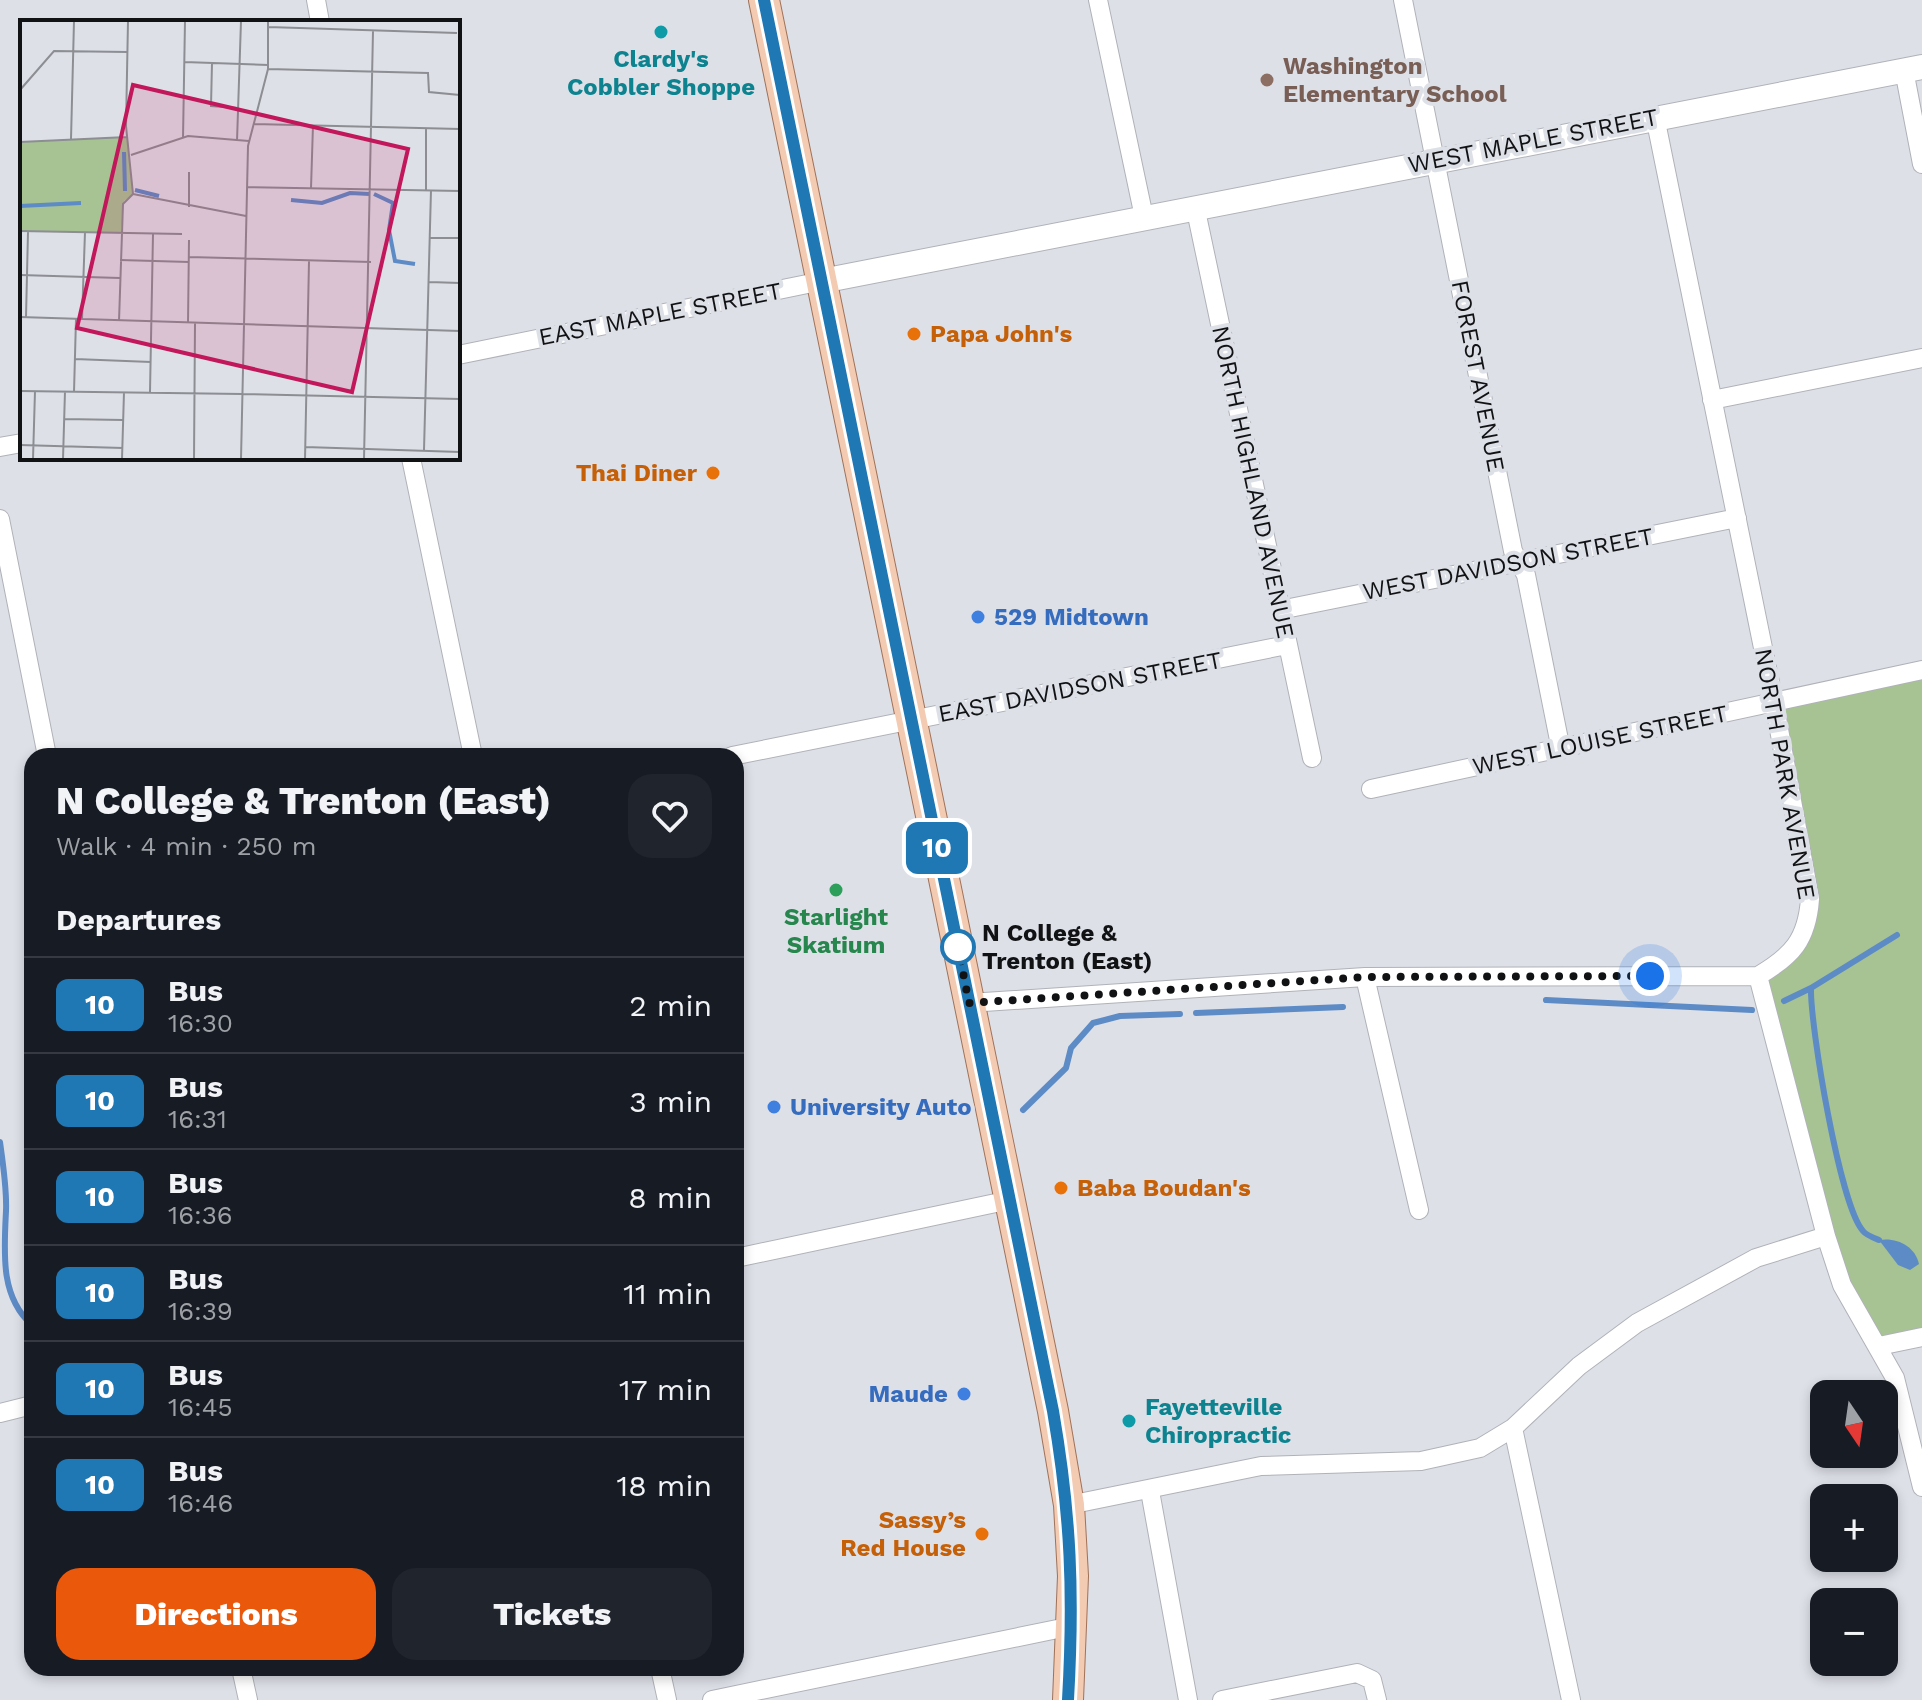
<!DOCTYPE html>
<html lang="en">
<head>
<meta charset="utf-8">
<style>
	body { margin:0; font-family:"Work Sans",sans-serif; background:#20242c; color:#f1f3f6; height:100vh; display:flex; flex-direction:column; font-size:30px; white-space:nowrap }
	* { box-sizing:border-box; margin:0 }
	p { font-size:26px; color:#9ea1a6 }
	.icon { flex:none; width:44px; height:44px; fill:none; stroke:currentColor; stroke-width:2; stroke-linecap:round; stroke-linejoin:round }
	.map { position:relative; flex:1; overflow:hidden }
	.drawer { position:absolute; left:24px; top:748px; width:720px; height:928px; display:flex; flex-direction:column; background:#171b24; border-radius:24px; box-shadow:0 4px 12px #0003 }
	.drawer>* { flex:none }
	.badge { padding:0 16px; border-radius:12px; font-size:28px; line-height:52px }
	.needle { width:52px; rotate:167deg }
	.fabs { position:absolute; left:1810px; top:1380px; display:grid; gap:16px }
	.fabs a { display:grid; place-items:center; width:88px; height:88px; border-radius:16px; background:#171b24; box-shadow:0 4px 12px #0003; font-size:40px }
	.you { position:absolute; width:40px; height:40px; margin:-20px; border:6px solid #fff; border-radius:50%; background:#1a73e8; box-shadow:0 0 0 12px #1a73e833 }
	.map>.badge { position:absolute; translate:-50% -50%; box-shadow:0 0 0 4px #fff }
	h2 { padding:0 32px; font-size:30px; line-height:72px }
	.round { display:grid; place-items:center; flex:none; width:84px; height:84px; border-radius:24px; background:#20242c }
	.head { display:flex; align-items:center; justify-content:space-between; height:136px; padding:0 32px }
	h1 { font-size:38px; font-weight:800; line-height:60px }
	.action { display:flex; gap:16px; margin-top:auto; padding:16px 32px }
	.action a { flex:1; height:92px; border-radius:24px; background:#ea580c; color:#fff; font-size:32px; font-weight:800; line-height:92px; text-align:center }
	.action a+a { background:#20242c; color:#f1f3f6 }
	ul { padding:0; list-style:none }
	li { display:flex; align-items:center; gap:24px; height:96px; padding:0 32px; border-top:2px solid #363941 }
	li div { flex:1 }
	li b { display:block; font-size:30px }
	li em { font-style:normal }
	li .badge { min-width:88px; font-weight:700; text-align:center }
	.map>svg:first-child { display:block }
</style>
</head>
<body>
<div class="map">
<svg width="1922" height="1700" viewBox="0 0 1922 1700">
	<rect width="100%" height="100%" fill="#dee0e8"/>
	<!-- green -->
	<path fill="#a7c393" d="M1922,670V1337L1879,1346L1842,1285L1758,976L1808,919L1774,702Z"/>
	<!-- water -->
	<path fill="#5d8bc6" d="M1879,1240C1897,1237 1915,1246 1919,1264L1910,1270L1898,1265Z"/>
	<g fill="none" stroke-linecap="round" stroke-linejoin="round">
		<!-- stream -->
		<path stroke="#5d8bc6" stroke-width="6" d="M1811,988C1810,1025 1840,1206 1863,1231C1866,1235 1874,1238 1879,1240
			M1546,1000L1752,1010
			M1784,1001L1811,988L1897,935
			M1196,1013L1343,1007
			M1023,1110L1066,1068L1071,1048L1093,1023L1120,1016L1180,1014
			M0,1142C3,1164 7,1189 6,1211C4,1253 0,1297 32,1325"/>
		<defs>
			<path id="minor" d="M316,0L320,22
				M1098,0L1144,217
				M1403,0L1513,551L1526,575L1561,750
				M1904,70L1922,164
				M1655,117L1774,702L1810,899C1807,940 1792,956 1758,976
				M1195,206L1312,758
				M458,355L822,281
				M1712,400L1922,358
				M0,447L22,443
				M411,458L473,756
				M0,519L47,756
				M1280,610L1737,518
				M732,756L1287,645
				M1371,789L1922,670
				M1758,976L1826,1236L1842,1285L1895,1378L1922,1487
				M1365,977L1419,1210
				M969,1003L1365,977L1758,976
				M736,1258L1010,1200
				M1879,1346L1922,1337
				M0,1413L32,1405
				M1513,1428L1571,1700
				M1150,1491L1188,1700
				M1069,1505L1261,1466L1421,1461L1480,1448L1513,1428L1579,1366L1637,1323L1756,1258L1826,1236
				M241,1668L248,1700
				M660,1668L667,1700
				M712,1700L1072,1626
				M1222,1700L1357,1673L1372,1680L1377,1700"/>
			<path id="tertiary" d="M822,281L1922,67"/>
			<path id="primary" d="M764,0L1053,1411L1069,1505L1073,1576L1068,1700"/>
		</defs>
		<!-- minor casing -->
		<use href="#minor" stroke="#b0b2b9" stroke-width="20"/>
		<!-- tertiary casing -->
		<use href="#tertiary" stroke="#b0b2b9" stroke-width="26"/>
		<!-- primary casing -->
		<use href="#primary" stroke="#9f7259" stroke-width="32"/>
		<!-- minor -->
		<use href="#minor" stroke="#fff" stroke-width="18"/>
		<!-- tertiary -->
		<use href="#tertiary" stroke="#fff" stroke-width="24"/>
		<!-- primary -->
		<use href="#primary" stroke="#f3cab2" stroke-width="30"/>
	</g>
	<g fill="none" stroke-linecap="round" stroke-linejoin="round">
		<defs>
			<path id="line" d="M764,0L1053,1411C1071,1515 1074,1595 1068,1700"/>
		</defs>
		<!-- line casing -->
		<use href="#line" stroke="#fff" stroke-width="18"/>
		<!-- line -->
		<use href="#line" stroke="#1f77b4" stroke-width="12"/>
		<!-- walk -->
		<path stroke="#111214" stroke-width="8" stroke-dasharray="0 14.4" d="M958,947L969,1003L1365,977L1650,976"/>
	</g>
	<!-- markers -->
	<g fill="#0f9aa8" stroke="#dee0e8" stroke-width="3">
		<circle cx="661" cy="32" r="8"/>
		<circle cx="1129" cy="1421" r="8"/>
	</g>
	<circle fill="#8d6e63" stroke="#dee0e8" stroke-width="3" cx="1267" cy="80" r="8"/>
	<g fill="#e8710a" stroke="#dee0e8" stroke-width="3">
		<circle cx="914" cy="334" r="8"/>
		<circle cx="713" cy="473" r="8"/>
		<circle cx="1061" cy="1188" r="8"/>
		<circle cx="982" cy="1534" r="8"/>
	</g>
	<g fill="#3f7fe0" stroke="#dee0e8" stroke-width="3">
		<circle cx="978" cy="617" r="8"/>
		<circle cx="774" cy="1107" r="8"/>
		<circle cx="964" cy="1394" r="8"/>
	</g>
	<circle fill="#2e9e5b" stroke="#dee0e8" stroke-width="3" cx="836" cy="890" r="8"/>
	<circle fill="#fff" stroke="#1f77b4" stroke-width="4" cx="958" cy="947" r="16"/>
	<g text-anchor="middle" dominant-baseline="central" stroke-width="8" stroke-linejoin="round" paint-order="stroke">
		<!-- culture labels -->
		<g font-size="24" font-weight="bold" fill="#0d838f" stroke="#dee0e8">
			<text x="661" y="59">Clardy's<tspan x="661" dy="28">Cobbler Shoppe</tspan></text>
			<text x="1145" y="1407" text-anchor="start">Fayetteville<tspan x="1145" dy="28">Chiropractic</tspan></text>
		</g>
		<!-- education labels -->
		<g font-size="24" font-weight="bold" fill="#785e54" stroke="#dee0e8" text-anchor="start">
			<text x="1283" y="66">Washington<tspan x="1283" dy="28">Elementary School</tspan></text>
		</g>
		<!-- street labels -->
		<g font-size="24" fill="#111214" stroke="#dee0e8">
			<text transform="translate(1533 141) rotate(-11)">WEST MAPLE STREET</text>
			<text transform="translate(660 314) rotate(-11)">EAST MAPLE STREET</text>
			<text transform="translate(1478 376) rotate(79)">FOREST AVENUE</text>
			<text transform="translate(1253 482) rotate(78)">NORTH HIGHLAND AVENUE</text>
			<text transform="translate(1508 564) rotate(-11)">WEST DAVIDSON STREET</text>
			<text transform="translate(1080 687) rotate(-11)">EAST DAVIDSON STREET</text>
			<text transform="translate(1600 740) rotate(-12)">WEST LOUISE STREET</text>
			<text transform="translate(1785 774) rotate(80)">NORTH PARK AVENUE</text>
		</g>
		<!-- food labels -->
		<g font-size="24" font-weight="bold" fill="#c56008" stroke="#dee0e8" text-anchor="start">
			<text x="930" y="334">Papa John's</text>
			<text x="697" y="473" text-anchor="end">Thai Diner</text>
			<text x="1077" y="1188">Baba Boudan's</text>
			<text x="966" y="1520" text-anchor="end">Sassy’s<tspan x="966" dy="28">Red House</tspan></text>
		</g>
		<!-- shop labels -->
		<g font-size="24" font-weight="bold" fill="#366cbe" stroke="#dee0e8" text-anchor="start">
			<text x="994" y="617">529 Midtown</text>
			<text x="790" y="1107">University Auto</text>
			<text x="948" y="1394" text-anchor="end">Maude</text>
		</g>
		<!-- leisure labels -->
		<g font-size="24" font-weight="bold" fill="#27864d" stroke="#dee0e8">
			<text x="836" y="917">Starlight<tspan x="836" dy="28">Skatium</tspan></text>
		</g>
		<!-- stop labels -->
		<g font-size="24" font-weight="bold" fill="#111214" stroke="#dee0e8" text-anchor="start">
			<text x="982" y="933">N College &amp;<tspan x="982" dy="28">Trenton (East)</tspan></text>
		</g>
	</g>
	<!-- overview -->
	<g transform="translate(20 20)">
		<rect width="440" height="440" fill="#dee0e8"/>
		<path d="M107,117L113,174L104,181L101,213L0,211V122Z" fill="#a7c393"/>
		<path fill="none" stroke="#5d8bc6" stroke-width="4" d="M104,132L105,171M115,170L139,176M354,174L373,183L369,210L375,241L395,244M271,180L302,183L330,173L350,174M0,186L61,183"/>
		<path fill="none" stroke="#8c8e93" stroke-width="2" d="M108,1L106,106L113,174M248,7L437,13M164,42L248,45M192,43L191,86L218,88M248,49L408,53L409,72L440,75M0,70L34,31L108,32M233,104L440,109M406,108V170M163,118L165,1M51,119L54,1M217,121L221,1M0,122L107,117M111,135L168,116L229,121M169,152V187M227,167L440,171M291,168L293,105M113,174L226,196M0,211L162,214M410,218H440M169,237L351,242M100,240L169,242M0,255L100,258M409,262L440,263M0,297L440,311M6,297L8,212M62,299L65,212M99,301L103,184L113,174M168,303L169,220M55,339L131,342M0,371L222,374M54,372L56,299M130,372L133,214M222,374L440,379M44,399L103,400M0,425L103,428M285,427L440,432M404,430L411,170M13,439L15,371M43,439L45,371M102,439L104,372M174,439L175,303M221,439L228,126L248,49V1M285,439L289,241M344,439L353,11"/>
		<path fill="#c2185b" fill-opacity="0.15" stroke="#c2185b" stroke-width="4" d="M113,65L388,129L332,372L57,308Z"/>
		<rect width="440" height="440" fill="none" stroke="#111214" stroke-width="4"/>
	</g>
</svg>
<div class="fabs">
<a><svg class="needle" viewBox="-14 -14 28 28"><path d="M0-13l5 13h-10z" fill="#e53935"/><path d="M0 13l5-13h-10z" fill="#9ea1a6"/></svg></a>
<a>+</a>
<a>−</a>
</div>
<div class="you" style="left:1650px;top:976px"></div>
<b class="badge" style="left:937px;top:848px;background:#1f77b4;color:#fff">10</b>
<section class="drawer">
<div class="head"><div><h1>N College &amp; Trenton (East)</h1><p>Walk · 4 min · 250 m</p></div><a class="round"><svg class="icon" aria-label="heart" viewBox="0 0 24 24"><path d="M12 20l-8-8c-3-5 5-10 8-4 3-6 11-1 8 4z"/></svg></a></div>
<h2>Departures</h2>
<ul>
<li><span class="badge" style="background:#1f77b4;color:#fff">10</span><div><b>Bus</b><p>16:30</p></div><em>2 min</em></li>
<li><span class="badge" style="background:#1f77b4;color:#fff">10</span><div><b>Bus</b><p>16:31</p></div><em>3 min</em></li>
<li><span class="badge" style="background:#1f77b4;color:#fff">10</span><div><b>Bus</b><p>16:36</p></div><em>8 min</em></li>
<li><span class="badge" style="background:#1f77b4;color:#fff">10</span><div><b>Bus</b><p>16:39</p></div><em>11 min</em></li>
<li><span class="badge" style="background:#1f77b4;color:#fff">10</span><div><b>Bus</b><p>16:45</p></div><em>17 min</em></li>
<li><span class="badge" style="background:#1f77b4;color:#fff">10</span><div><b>Bus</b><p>16:46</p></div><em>18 min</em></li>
</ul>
<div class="action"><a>Directions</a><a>Tickets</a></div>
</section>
</div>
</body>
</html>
